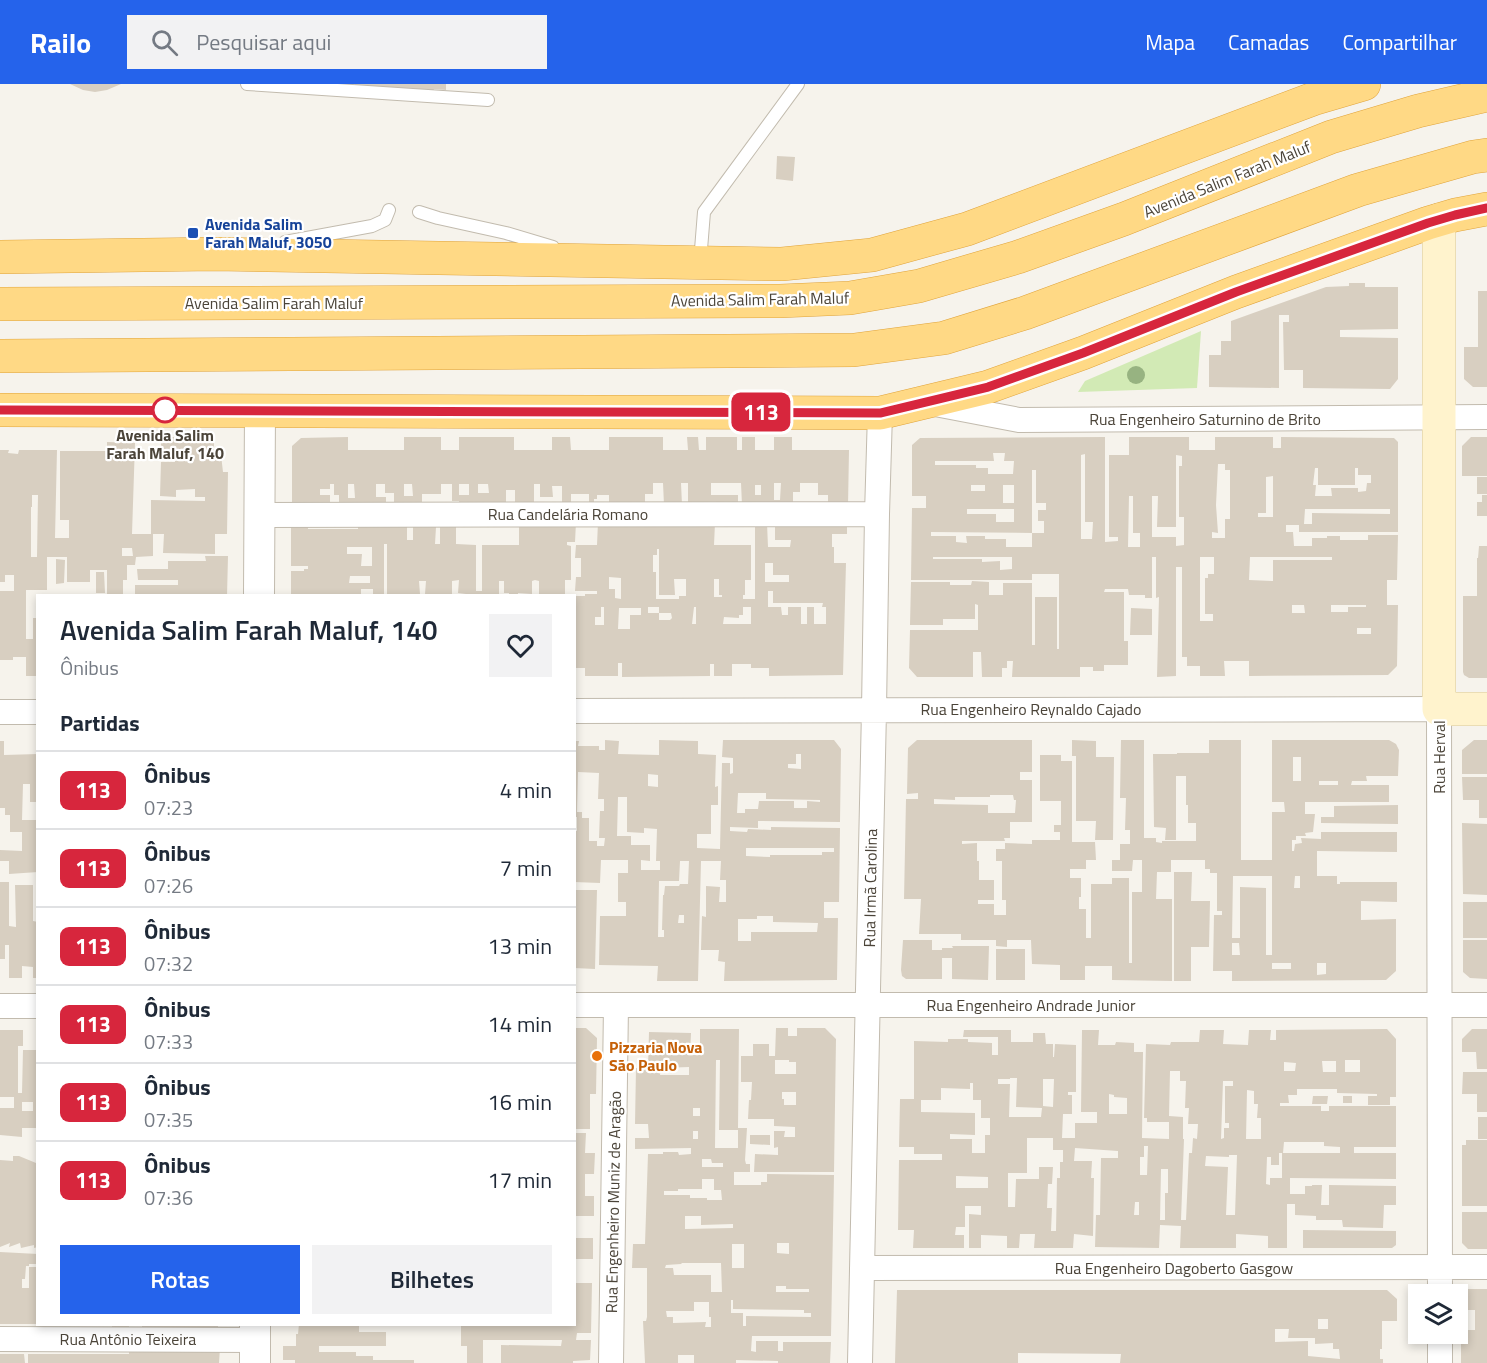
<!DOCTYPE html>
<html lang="pt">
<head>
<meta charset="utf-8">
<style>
	body { margin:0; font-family:"Titillium Web",sans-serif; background:#f2f2f3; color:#1f2937; height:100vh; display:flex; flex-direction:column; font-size:22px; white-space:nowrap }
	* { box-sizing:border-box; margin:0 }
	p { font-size:20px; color:#747a83 }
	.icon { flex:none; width:33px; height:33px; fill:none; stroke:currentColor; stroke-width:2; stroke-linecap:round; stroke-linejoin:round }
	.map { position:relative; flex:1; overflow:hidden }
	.drawer { position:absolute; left:36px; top:510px; width:540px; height:732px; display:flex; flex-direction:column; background:#fff; border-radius:0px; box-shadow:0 3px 9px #0003 }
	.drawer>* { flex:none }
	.badge { padding:0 12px; border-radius:9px; font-size:21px; line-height:39px }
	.buttons { position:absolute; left:1408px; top:1200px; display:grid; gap:12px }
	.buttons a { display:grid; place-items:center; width:60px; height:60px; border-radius:0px; background:#fff; box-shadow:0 3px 9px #0003; font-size:30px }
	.map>.badge { position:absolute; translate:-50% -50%; box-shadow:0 0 0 3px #fff }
	h2 { padding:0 24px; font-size:22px; line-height:54px }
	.round { display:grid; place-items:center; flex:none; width:63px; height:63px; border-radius:0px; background:#f2f2f3 }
	.headline { display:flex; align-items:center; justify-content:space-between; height:102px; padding:0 24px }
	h1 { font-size:28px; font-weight:600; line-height:45px }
	.action { display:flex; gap:12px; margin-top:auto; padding:12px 24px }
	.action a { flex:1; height:69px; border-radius:0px; background:#2563eb; color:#fff; font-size:24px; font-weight:600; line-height:69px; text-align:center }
	.action a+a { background:#f2f2f3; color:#1f2937 }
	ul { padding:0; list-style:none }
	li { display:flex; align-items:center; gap:18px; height:78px; padding:0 24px; border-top:2px solid #e0e1e3 }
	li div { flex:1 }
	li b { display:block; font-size:22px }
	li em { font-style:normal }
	li .badge { min-width:66px; font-weight:700; text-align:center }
	header { display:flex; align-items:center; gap:36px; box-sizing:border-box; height:84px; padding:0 30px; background:#2563eb; color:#fff }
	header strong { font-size:28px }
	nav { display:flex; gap:33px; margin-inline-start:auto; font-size:21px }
	.search { width:420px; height:54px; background:#f2f2f3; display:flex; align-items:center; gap:15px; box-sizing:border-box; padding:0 21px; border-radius:0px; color:#747a83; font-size:22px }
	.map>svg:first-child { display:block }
</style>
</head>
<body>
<header>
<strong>Railo</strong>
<div class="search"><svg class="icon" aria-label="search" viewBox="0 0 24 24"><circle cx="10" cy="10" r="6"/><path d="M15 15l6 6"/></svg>Pesquisar aqui</div>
<nav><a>Mapa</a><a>Camadas</a><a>Compartilhar</a></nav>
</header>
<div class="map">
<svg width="1487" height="1279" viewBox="0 0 1487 1279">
	<rect width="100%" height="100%" fill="#f6f3ec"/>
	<!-- green -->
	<path fill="#d2eab5" d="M1201,247L1197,304L1078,308L1085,297Z"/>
	<!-- building -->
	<path fill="#d8cfc1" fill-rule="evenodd" d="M70,0H121L107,6L95,8L83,6Z
		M355,0H446V6L434,5L433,8L355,2Z
		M777,72L795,73L793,97L776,95Z
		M1349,199H1365V203H1398V245L1340,246V253L1398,254V295L1390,305L1303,304V286H1284L1283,238H1289V231H1279V304L1209,303V271H1221V257H1231V237L1326,203L1349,202Z
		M1478,207H1487V303H1473L1464,295V263H1478Z
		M161,353H214V370L212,369V371H221L223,388H228L227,450H215V470L163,469L164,450H153V472L136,473L135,481H127V496H123V512H107V486H90V498H67V473H47V506H26V555H33V534H38V592H26V573H13V576H0V507H14V491H5V498H0V366H9L8,369L18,370L19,366H57L55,454H69V436H60V367H107V358L135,359L132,450H151V416L205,417V413H195V405L176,406V413L160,412L161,378H175V371H161ZM32,411H38L37,473H31V423H32ZM122,464H132L133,472H122Z
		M348,353V366H404V353H441V366H459V353H514V366H552V353H570L571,366H609V353H663V366H688L687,353H698L699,366H706V353H737V366H742V353H755V366H774V353H792V366H849L848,422H828V411H818V399H800V408H793V421H742L741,399H711V411H738V422L688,421V399H681L682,421H664L663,399H653V410H645V421H609V411H597V415H594V421H589V410H571V421H562V402H552L553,413H540V400H534V422L515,421V406H506V421H459V417H452V400H441V410H422V421L394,422V409H385V400H376V413H386V421H339V411H334V400H330V405H320V411H330V421H292V362L301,354ZM774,399H781L780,416H774ZM348,400H354L355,414H348ZM404,400H412L413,412H404ZM459,400H469V411H459ZM478,400H488L489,409H478ZM755,401H761V411H755Z
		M1105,353V458L1118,457V453H1109V371H1129V353H1189V366H1215V353H1273V364H1281V353L1394,354L1398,358V448H1299V441H1286V448H1293L1294,462H1312V454H1327V452H1340V456H1368V451H1398L1397,496H1387V521H1398L1397,582L1388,591L1249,592V577H1224L1225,592H1200V582H1187V573H1182V483H1176V592L1157,593L1159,513L1156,514V473H1152V514H1145V511H1129L1128,505H1105L1104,508H1124V557H1128V581H1104V587H1093V583H1080V593H1012L1013,577H1007V584H1002V593H982L981,568H973V593H917L909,584L910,546H978V521L975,520V535H943V541H910L911,498H950V501H971L972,497L989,498V511H1003V499H1032V561H1035V513H1057V565H1059V490H1032V496H911L912,424H926V412H912V361L920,354ZM993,369H1005L1004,377H1014L1013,390H988V384H976V381H935V377H994ZM1085,370V438H1093L1092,455H1081V371ZM1176,371L1182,372V382H1179V433H1184V461L1176,462V453H1152V412H1158L1157,443H1176ZM1218,380H1225V386H1230V435H1225V454H1212V448L1218,449L1216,421ZM1315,384H1318V401H1355V384H1358V391H1371V399H1367L1366,407L1358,408V404H1331L1332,412H1315L1316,401H1313ZM1032,386H1036V419H1046V426H1038V437H1044V449H1032V463H1006V455H985V452H966L967,459L956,458V452H931V448L1032,449ZM1273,392V433H1258V429H1266V393ZM971,401H985V407H971ZM1003,401H1014V419H1003ZM1129,412H1133V449H1140V463H1128ZM967,425H1014V438H996V430H967ZM1305,425H1390V430L1312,429V440H1304ZM933,473H1012V485L1000,486V477L982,478V475H933ZM1200,473H1214V490H1208V494H1205V530H1213V537H1200ZM1250,473H1332V476H1273V497L1249,496ZM1292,521H1304L1305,529H1292ZM1331,521H1366V523H1348V528H1331ZM1357,544H1371V550H1357Z
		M1471,353H1487V392H1462V362Z
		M1477,393H1487V410H1477Z
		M1482,411H1487V432H1477V418H1482Z
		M291,438H308V445H358V438H407V456H413V440L423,442L436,443L435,460H440V438H456V460L476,461V507H482V461H519V438H576L575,458H567V461L571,462V496H565V511H539V497L535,496L532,497V510L518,509V512H509V509H504V497H499V512H466V510L458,509L459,496L452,497V510L428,512L425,510L426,497H419L420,510L387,512V460H384V512H373V505H361V512H291V487H304V485H308V482H291ZM347,463H372V482H361L362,470H347ZM350,492H370V499H349Z
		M598,438L715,439L714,461H751V496H745V511H743V515H755V439H767L768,463H790L791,456H775V442L847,439V450H832V463H834V479H846L843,591L769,592V584H751V580H732V592H714V580H710V592L622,593V579H618V592H585V584H574V535H576L574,513L575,512H585V510H597V507H575L576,493H581V474H575L576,461H597ZM657,465H659V511H675L674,495H686V512H679V515H656V488H653V471H657ZM765,479H773V491H789V498H765ZM609,493L621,494V515L615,514V505H609ZM714,495H719V511H722V513H714ZM768,507H773V519H823L822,523H826V540H814V523H807V540H801V523H788V531H782L781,523H768ZM601,523H604V541H595V533H601ZM648,523H659V529H671L672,534L670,536H659V529H648ZM694,523H696V540H692ZM743,523H751V540H723L724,533L739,534V531H743ZM619,524H641V531H630V545H618Z
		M1479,462H1487V594H1469L1464,591L1463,588V512H1477V474H1478Z
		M205,472H228L227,512H135V501H178V496H138L137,485H168V477H206Z
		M56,475L65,476L64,499L56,500Z
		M96,488H104L105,509H96Z
		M1131,524L1152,525V551H1130Z
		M605,656L619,657L618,670L659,671V656L698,657V670L716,671L715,703L718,702V721H711V750H697V764L720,765L722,679H730V690L733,689V674L722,673L723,656H834L841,665L840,738L758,737V744L730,743V747L747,748L748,745L771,746V743L840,744L839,818H824V834H838L837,896L724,897L725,878L718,877L719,866H701L702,832L706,833V802L720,803L719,818H726V796H720L721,777H701L698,897H657L658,882L599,881L600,832H626V818H618V789H628V776H601L600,799L574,798V747H577V733H574V657H579L578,662H599V666H605ZM796,670H801V685L788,684V680H796ZM578,688L599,689L598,715H604V727H600L599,754H605L604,762H597V757H589V734H582V728H577ZM648,690L658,691V703L648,702ZM738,709H766V715L820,716V718L807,717V724H794V717H759L758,725H745V729H737ZM618,713H627V748L644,749V744L657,745L656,777H660V786H641V776L650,777V761H631V752H617ZM746,764H834V768H822V771H770V773L746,772ZM680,777H689L688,800H680L679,802H665L664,811H663L662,846H664V853H658L659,797H679ZM679,831H684V839H678ZM757,832H773V838L818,839L817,848H751V857H738V835H757Z
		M917,656H1032V688H1020V696H1032V738H1010V754H1004L1005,757H962V760L977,759V777H979V796H994V816H978V820H994V831H1006V816H1002V777H996V765H1005V759L1032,760V756H1060V748H1054V741H1061V717H1040V671H1061V677H1072V758H1095L1096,776H1086V785H1070V794H1081V813H1079V825H1086V854H1091V800H1112V794H1129V879H1132V808H1142V776H1133L1132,787H1112V776H1120V760H1130V746H1125L1126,714H1120L1121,656H1144V754H1156V758L1162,759V757H1196V739H1188V721H1186V692H1176V756H1165L1166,744L1154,743L1153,670H1177V669H1209V656H1241V776H1272V728H1285L1284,718H1272V656H1389L1396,660L1399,666L1398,692H1366L1367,697H1352L1351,701H1389V718H1305V730H1315L1313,748L1305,749L1306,752H1296V756H1292V767H1294L1295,760L1302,759L1301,754L1321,755V748H1397V768L1317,767V792H1337V800H1340V798H1397V818L1361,817V836L1396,835V887L1386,896L1232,897V887H1213L1214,831H1222V827H1217V789H1210V785H1205V776H1171V788H1157L1156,815H1172V897L1112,896V882H1085V896H1060V881L1032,880L1031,856H1007V863L996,862V856H961V850H919L921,815H904L906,715H918V709L907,710L908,664ZM1293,673H1301V697H1293ZM1319,697H1338V701H1319ZM990,711H1013L1014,716H1016L1015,729H988V721L934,720V715L955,716V713H990ZM1233,792H1272V871H1266V804L1240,803V854H1232ZM1295,792H1300V804H1294ZM1232,859H1239L1240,871H1232ZM1272,879H1291V885H1272ZM1317,879H1326V890L1317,891Z
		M1072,656L1096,657V673H1114L1113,756H1095L1096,737H1076V672H1072Z
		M1474,656H1487V690H1462V666Z
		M0,657H4V671L38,670V718H30V700H23L22,736H38V788L9,790V777H0V766L22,767V748H10V731H5V724H0Z
		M1462,693H1487V734H1479V716H1463Z
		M1398,721V740L1321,739V733H1334V722Z
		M1462,739L1487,740V811L1463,810Z
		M1174,788H1192L1191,817H1210L1209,863H1191V897H1174Z
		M0,798H9V842L16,843L15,801H33V837L38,838V894H33V883L22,882V894H9V861H5V875H0Z
		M574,806H597L595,885L574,884Z
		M1463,818H1487V854H1463Z
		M903,856H932V866H942V864H953L952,862H989L988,896L952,895V874H942V895H906L902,892L901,886Z
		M1463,856H1487V895L1470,894L1463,888Z
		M996,865H1025V896H996Z
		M574,944H586L597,954L596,1010H590V1045H574Z
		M776,944H788V952H797V944H825L836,955L834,1088H754L755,1070L778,1071V1063L774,1064V1047H785L784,1053H795V1043L774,1042V1035H748L749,1016H751L752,998H741V972H753V960H769V972H775ZM775,976H789V978H796V990H775ZM782,1008H796V1021H784V1015H782Z
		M700,945H739L738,1044H747L745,1076L746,1080H750V1088H734V1101H761V1098H767V1090L834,1091L831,1252H752L751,1267L756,1268V1257H778V1267H783V1258H831L830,1279H778V1277L736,1276V1279H694V1271H678V1279H645L643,1237H646L647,1233V1184H632L633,1160H645L648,1070H663V1068H678L679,1071L691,1070V1064L635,1065V1054H649L648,1040H635L636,984H648L649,948L691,949L690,971H700ZM716,976H720L719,1046H738V1064H715ZM689,983V991H660L661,984ZM693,1024H700V1032H693ZM693,1047H698V1055H693ZM702,1075H711L712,1079H723V1083H702ZM702,1095H714V1106H721L722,1116H707V1114H690V1111H664V1107H678V1105H702ZM685,1132H701V1141L733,1140V1144L685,1145ZM777,1159H789V1170L777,1169ZM732,1160H744V1184H732ZM682,1179H721L722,1208H711V1191H674L673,1184H665L666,1181L681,1180ZM776,1202H786V1205H809V1208H776ZM731,1216H733V1225L804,1226V1229H811V1233L746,1232V1242H743V1229H731ZM694,1218H709V1233H711V1243H705L706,1238L673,1239V1233H667L666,1227H694Z
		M1387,945L1396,955V1013H1390V1021H1368V1012H1377V1010L1337,1009V1005H1297V1011H1288L1289,1019H1280V1022H1321V1027H1329V1022H1396V1063H1354V1069H1396V1095L1290,1094V1110H1305V1102H1312V1101H1322L1321,1121H1329V1101L1396,1102V1121H1384L1383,1144L1343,1143L1342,1136H1316V1132L1295,1131V1120H1287V1164H1268V1152L1236,1150V1164H1180L1181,1142L1160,1141L1159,1164L1095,1163L1096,1131H1100L1101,1074H1118V1067L1075,1064L1074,1077H1092L1091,1094H1094L1093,1152L1074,1150L1073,1164H1034L1035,1150H1020L1019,1164H1007V1152L981,1151V1164H969V1130L981,1131V1122H965V1143H956L955,1151H964V1164H913L914,1146H898L899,1076H942V1070H914V1063H899L900,1015H914V957L948,958V955H968V958L992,959V971H998V953H963L964,946H1011V958H1033V949H1045L1046,960H1053V973H1054L1055,960L1076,961V1008H1068V1011H1072V1030H1063L1062,1054H1075V1039H1097V1028H1081L1082,946H1099L1098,961H1115L1116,958L1134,959V968H1143L1142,1054L1169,1055V1038H1147V1034H1144L1146,960L1170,961L1171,958H1199L1200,946H1224L1223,960L1248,961L1249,946H1271L1270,956H1276V946ZM1345,976H1360V988H1345ZM1322,977H1336V988H1323ZM1284,978L1296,979L1295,987H1284ZM1170,987H1180V997H1186L1185,1024H1189L1188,1040H1198L1197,1055L1193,1054L1192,1069H1189L1186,1136H1181L1184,1055H1183V1033L1169,1032ZM1010,994H1017L1016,1023L1042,1024L1041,1033H1009L1010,1000H998V995H1010ZM1043,995H1054L1053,1023L1043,1022ZM1223,997H1233V1002H1225V1039H1229V1044H1224V1054L1221,1055ZM970,999H973V1016H981V1034H990V1051H985V1069H972V1055H950V1050L975,1051V1029L921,1028V1016H941V1004L970,1005ZM1247,1006L1254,1007V1020H1258L1257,1034H1261V1055H1246ZM1109,1010L1114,1011V1013L1127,1014V1030H1109ZM1027,1054H1053V1066H1063V1078H1060V1094H1057L1056,1147H1051L1052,1124H1047L1048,1100H1052L1053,1083H1039V1095H1016L1015,1123H1008V1089H1027ZM1284,1058H1324V1062L1340,1063V1069H1283ZM1144,1062H1148L1147,1091H1140V1073H1144ZM1279,1069H1282V1094H1270V1101L1266,1100L1267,1073H1271V1081H1279ZM1229,1071H1237L1235,1131H1226L1228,1083L1205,1082L1206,1072L1229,1073ZM1161,1085H1168V1109H1165V1136H1160ZM956,1092L988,1093V1104H956ZM1135,1118H1139V1131H1134Z
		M1472,945H1487V985H1477L1476,968H1462V955Z
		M0,946H23V962H18V1009H22L23,966H38V1044H22V1053L0,1051V1024H14V1013H0ZM22,1018H33V1027H22Z
		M1463,988H1487V1028H1477V1010H1462Z
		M1313,1012H1328L1327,1020H1312Z
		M1343,1012H1352V1019H1343Z
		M1478,1033H1487V1055H1478Z
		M574,1049H586L585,1069H595L594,1090H585V1112H594V1132H574Z
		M750,1051H770V1061L750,1060Z
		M1466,1056H1487V1122H1462V1061H1466Z
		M13,1072H19L36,1079L38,1078V1163L34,1164V1161L21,1164L20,1159L9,1163L10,1159L0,1163V1076L13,1077Z
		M1462,1128H1487V1165H1468L1462,1159Z
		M1303,1146L1396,1147V1161L1392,1164H1303Z
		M574,1154H593V1175H574Z
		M0,1168L38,1170V1180H29V1182H26L25,1195H22V1204H29V1183H38V1240H0Z
		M574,1199H592L591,1249H577L576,1256H591L590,1276L573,1277V1279H501V1261L561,1262L562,1256H483V1279H467V1262H461V1240H574Z
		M1468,1205H1487V1279H1461V1246H1475V1226H1461V1207Z
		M897,1206H1387L1397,1215V1237H1382V1265H1380V1275H1383V1279H1120L1121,1270L1018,1269V1279H895ZM1318,1235H1328V1245H1318ZM1275,1245H1289L1288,1254H1315V1260L1333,1259V1265H1339L1340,1275L1308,1272V1257L1275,1258Z
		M112,1240H129V1245H112Z
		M142,1240H218V1246L142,1244Z
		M299,1240H359V1248H386V1262H319V1268H356V1272H373V1276H414V1279H295V1276H283V1262H296V1250H298Z
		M129,1263L220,1264L219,1279H28V1270H129Z
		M0,1270H24L25,1279H0Z"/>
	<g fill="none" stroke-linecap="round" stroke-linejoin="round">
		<defs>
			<path id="service" d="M247,0L488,16
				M419,128L438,134L506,149L553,163
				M285,158L372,142L385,136L389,126
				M700,178L704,128L798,0"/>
			<path id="minor" d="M930,319L1019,336L1487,333
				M259,431L877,430
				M574,627L1439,625L1440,1210
				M0,628H38
				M574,921H1487
				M0,922H38
				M862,1184L1487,1183
				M1440,1250V1279
				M0,1255L255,1256
				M611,1279L616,921
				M860,1279L874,626L877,430L880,329"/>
			<path id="tertiary" d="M259,512L260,326
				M255,1279V1240"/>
			<path id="secondary" d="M1439,136V625H1487"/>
			<path id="trunk" d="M0,173L215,170L782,180L872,171L967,145L1313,15L1364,0
				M0,220L780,217L850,214L919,202L1018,173L1124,135L1331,53L1418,27L1487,11
				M0,272L854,266L944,254L1025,229L1358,106L1473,73L1487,71
				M0,326L880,329L988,303L1083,269L1236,208L1428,139L1455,131L1487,125"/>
		</defs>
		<!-- service casing -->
		<use href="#service" stroke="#c2bbae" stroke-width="14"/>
		<!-- minor casing -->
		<use href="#minor" stroke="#c2bbae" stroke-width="26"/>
		<!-- tertiary casing -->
		<use href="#tertiary" stroke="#c2bbae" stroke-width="32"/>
		<!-- secondary casing -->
		<use href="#secondary" stroke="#d6c79b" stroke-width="34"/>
		<!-- trunk casing -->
		<use href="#trunk" stroke="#e0a43c" stroke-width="34"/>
		<!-- service -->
		<use href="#service" stroke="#fff" stroke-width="12"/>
		<!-- minor -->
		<use href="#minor" stroke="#fff" stroke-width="24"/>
		<!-- tertiary -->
		<use href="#tertiary" stroke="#fff" stroke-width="30"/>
		<!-- secondary -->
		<use href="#secondary" stroke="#fff3cd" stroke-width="33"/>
		<!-- trunk -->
		<use href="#trunk" stroke="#ffd985" stroke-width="33"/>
	</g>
	<!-- trees -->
	<circle fill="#97b381" cx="1136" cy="291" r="9"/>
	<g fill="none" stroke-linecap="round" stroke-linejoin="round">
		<defs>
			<path id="line" d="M0,326L880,329L988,303L1083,269L1236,208L1428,139L1455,131L1487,124"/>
		</defs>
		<!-- line casing -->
		<use href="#line" stroke="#fff" stroke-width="14"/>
		<!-- line -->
		<use href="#line" stroke="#d7263d" stroke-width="9"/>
	</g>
	<!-- markers -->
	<rect fill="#1a4fb4" stroke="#fff" stroke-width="2" x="187" y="143" width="12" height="12" rx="3"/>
	<circle fill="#fff" stroke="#d7263d" stroke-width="3" cx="165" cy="326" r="12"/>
	<circle fill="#e8710a" stroke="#fff" stroke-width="2" cx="597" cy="972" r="6"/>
	<g text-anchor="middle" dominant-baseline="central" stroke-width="4.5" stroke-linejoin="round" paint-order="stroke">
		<!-- street labels -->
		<g font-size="16" fill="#4b4439" stroke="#fff">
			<text transform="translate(1227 95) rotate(-22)">Avenida Salim Farah Maluf</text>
			<text transform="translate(760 215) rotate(-1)">Avenida Salim Farah Maluf</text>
			<text x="274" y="219">Avenida Salim Farah Maluf</text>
			<text x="1205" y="335">Rua Engenheiro Saturnino de Brito</text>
			<text x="568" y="430">Rua Candelária Romano</text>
			<text x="1031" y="625">Rua Engenheiro Reynaldo Cajado</text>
			<text transform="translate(1439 673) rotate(-90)">Rua Herval</text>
			<text transform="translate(870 804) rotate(-89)">Rua Irmã Carolina</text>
			<text x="1031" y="921">Rua Engenheiro Andrade Junior</text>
			<text transform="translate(613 1118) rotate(-89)">Rua Engenheiro Muniz de Aragão</text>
			<text x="1174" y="1184">Rua Engenheiro Dagoberto Gasgow</text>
			<text x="128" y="1255">Rua Antônio Teixeira</text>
		</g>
		<!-- transit labels -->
		<g font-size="16" font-weight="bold" fill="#164399" stroke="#fff" text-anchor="start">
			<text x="205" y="140">Avenida Salim<tspan x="205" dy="18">Farah Maluf, 3050</tspan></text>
		</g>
		<!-- stop labels -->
		<g font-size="16" font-weight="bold" fill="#4b4439" stroke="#fff">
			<text x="165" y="351">Avenida Salim<tspan x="165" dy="18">Farah Maluf, 140</tspan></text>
		</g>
		<!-- food labels -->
		<g font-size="16" font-weight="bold" fill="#c56008" stroke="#fff" text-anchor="start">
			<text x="609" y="963">Pizzaria Nova<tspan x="609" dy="18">São Paulo</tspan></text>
		</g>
	</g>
</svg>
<div class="buttons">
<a><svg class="icon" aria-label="layers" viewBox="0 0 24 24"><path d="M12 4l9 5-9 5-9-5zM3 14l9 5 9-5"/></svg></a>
</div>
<b class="badge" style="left:761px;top:328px;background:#d7263d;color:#fff">113</b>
<section class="drawer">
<div class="headline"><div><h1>Avenida Salim Farah Maluf, 140</h1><p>Ônibus</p></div><a class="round"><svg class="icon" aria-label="heart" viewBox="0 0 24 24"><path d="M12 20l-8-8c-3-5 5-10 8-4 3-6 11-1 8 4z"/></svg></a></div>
<h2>Partidas</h2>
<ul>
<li><span class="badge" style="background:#d7263d;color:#fff">113</span><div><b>Ônibus</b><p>07:23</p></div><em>4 min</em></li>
<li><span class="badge" style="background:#d7263d;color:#fff">113</span><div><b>Ônibus</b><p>07:26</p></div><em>7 min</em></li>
<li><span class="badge" style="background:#d7263d;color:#fff">113</span><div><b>Ônibus</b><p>07:32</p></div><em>13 min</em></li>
<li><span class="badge" style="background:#d7263d;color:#fff">113</span><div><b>Ônibus</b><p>07:33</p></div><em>14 min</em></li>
<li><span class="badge" style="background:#d7263d;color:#fff">113</span><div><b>Ônibus</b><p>07:35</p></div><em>16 min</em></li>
<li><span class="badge" style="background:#d7263d;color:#fff">113</span><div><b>Ônibus</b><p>07:36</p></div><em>17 min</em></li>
</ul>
<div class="action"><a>Rotas</a><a>Bilhetes</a></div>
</section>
</div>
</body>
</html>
